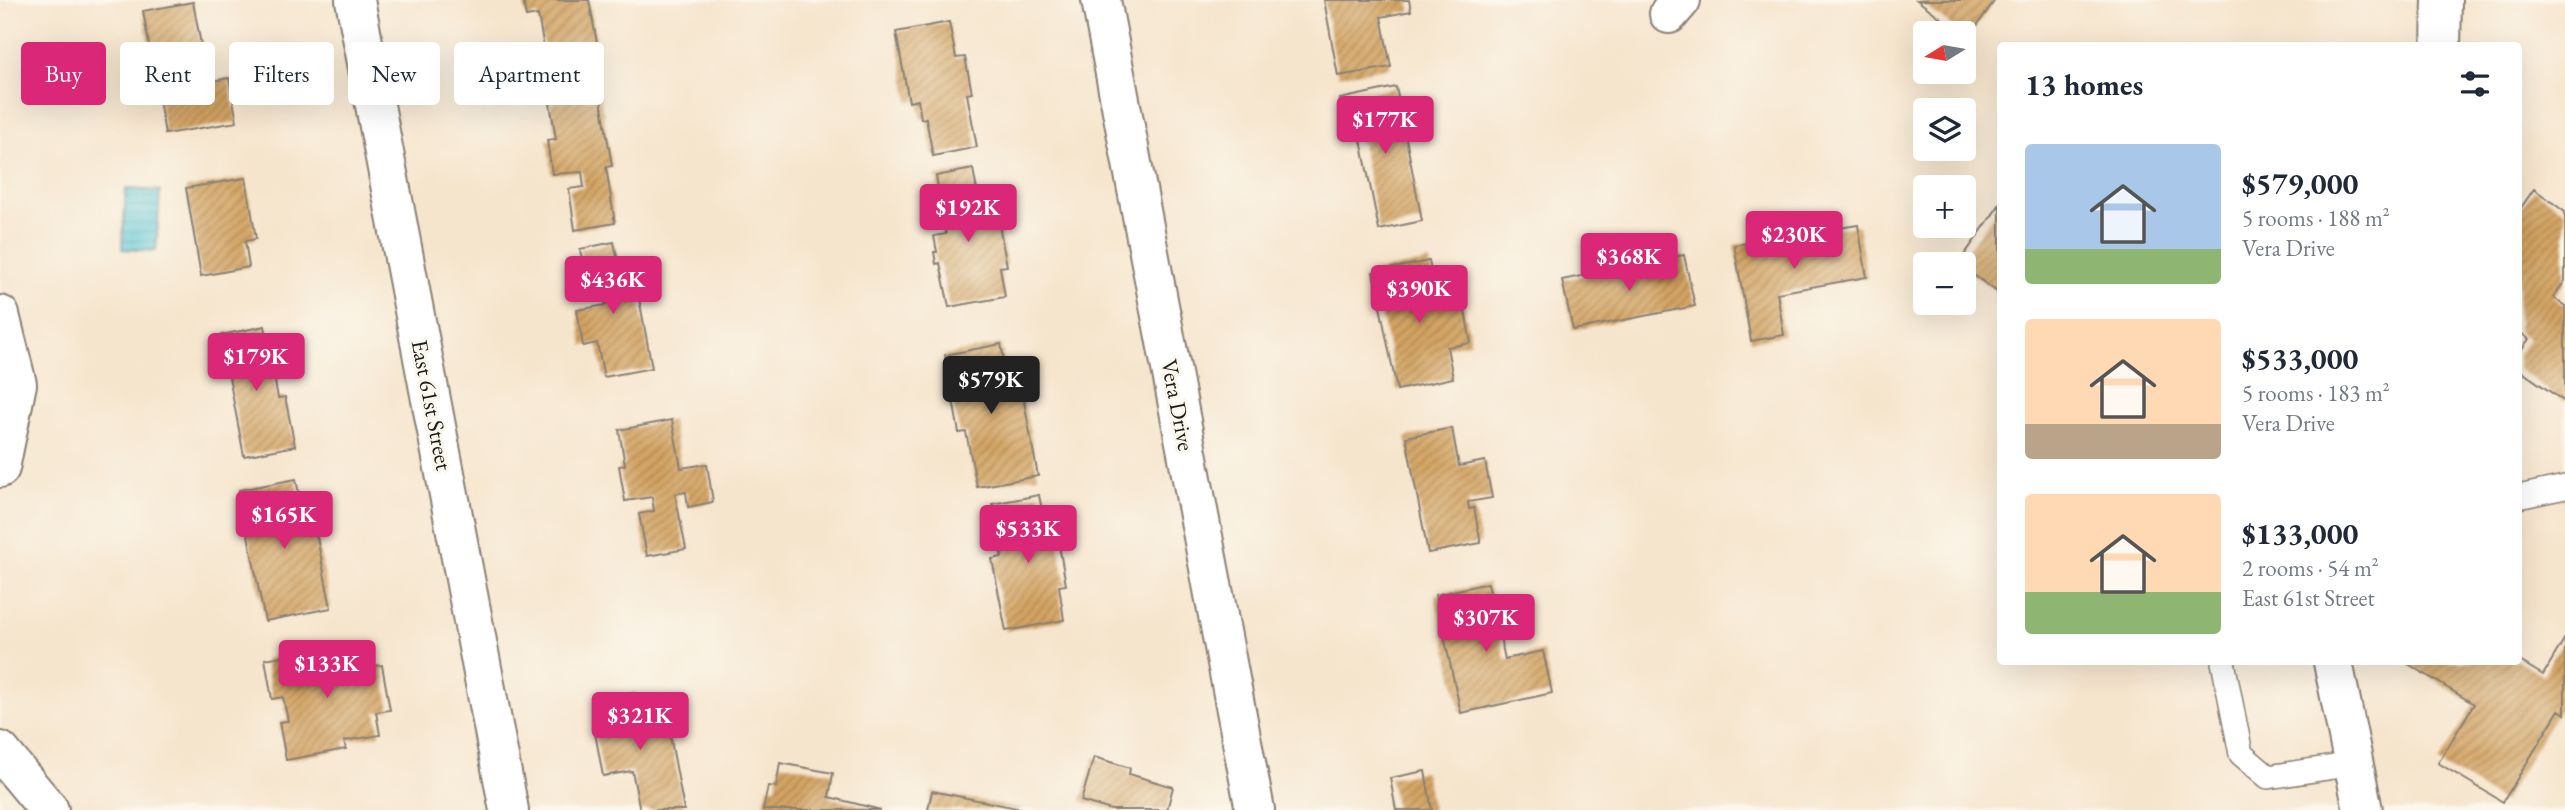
<!DOCTYPE html>
<meta charset="utf-8">
<style>
body{margin:0;font-family:"EB Garamond",serif;background:#f2f2f3;color:#1f2937;height:100vh;display:flex;flex-direction:column;font-size:26px;white-space:nowrap}
*{box-sizing:border-box;margin:0}
p{font-size:23px;color:#747a83}
.icon{flex:none;width:38px;height:38px;fill:none;stroke:currentColor;stroke-width:2;stroke-linecap:round;stroke-linejoin:round}
.map{position:relative;flex:1;overflow:hidden}
.sheet{position:absolute;left:1997px;top:42px;width:525px;height:623px;display:flex;flex-direction:column;background:#fff;border-radius:7px;box-shadow:0 7px 28px #0002}
.sheet>*{flex:none}
.guide{position:absolute;left:21px;top:42px;width:665px;height:63px;display:flex;gap:14px}
.needle{width:46px;rotate:259deg}
.tools{position:absolute;left:1913px;top:21px;display:grid;gap:14px}
.tools a{display:grid;place-items:center;width:63px;height:63px;border-radius:7px;background:#fff;box-shadow:0 7px 28px #0002;font-size:35px}
.price{position:absolute;translate:-50% -60px;padding:0 16px;border-radius:7px;background:#db2777;color:#fff;font-size:23px;line-height:46px;filter:drop-shadow(0 2px 4px #0008)}
.price::after{content:'';position:absolute;left:50%;top:42px;width:21px;height:16px;margin-left:-10px;background:inherit;clip-path:polygon(0 0,100% 0,50% 100%)}
.price.selected{background:#222;color:#fff}
ul{padding:0;list-style:none}
li{display:flex;align-items:center;gap:21px;height:175px;padding:0 28px}
li span{display:grid;place-items:center;flex:none;width:196px;height:140px;border-radius:7px;color:#555}
li>.icon{margin-inline-start:auto}
span .icon{width:84px;height:84px;fill:#fffc;stroke-width:1}
li b{font-size:30px}
h2{display:flex;justify-content:space-between;align-items:center;height:84px;padding:0 28px;font-size:30px}
.chip{padding:0 24px;border-radius:7px;background:#fff;box-shadow:0 7px 28px #0002;font-size:24px;line-height:63px}
.chip.selected{background:#db2777;color:#fff}
.map>svg:first-child{display:block}
.water{fill:url(#water-rules);stroke:#3c717a;stroke-width:2}
.building{fill:url(#building-hatch)}
.lines{fill:none;stroke-linecap:round;stroke-linejoin:round}
.lane-casing{stroke:#898074;stroke-width:26}
.street-casing{stroke:#898074;stroke-width:42}
.lane{stroke:#fff;stroke-width:23}
.street{stroke:#fff;stroke-width:38}
.labels{text-anchor:middle;dominant-baseline:central;stroke-width:6;stroke-linejoin:round;paint-order:stroke}
.street-label{font-size:23px;fill:#1c1c1c;stroke:#fbf7ec}
</style>
<div class="map">
<svg width="2565" height="810" viewBox="0 0 2565 810">
<defs>
<pattern id="water-rules" width="6" height="5" patternUnits="userSpaceOnUse" patternTransform="scale(1.75)"><rect width="6" height="5" fill="#5cc6d7"/><path d="M0 2.5h6" fill="none" stroke="#4faab8"/></pattern>
<pattern id="building-hatch" width="6" height="6" patternUnits="userSpaceOnUse" patternTransform="scale(1.75)"><rect width="6" height="6" fill="#d4a463"/><path d="M-1 1l2-2M0 6l6-6M5 7l2-2" fill="none" stroke="#ab8551"/></pattern>
</defs>
<rect width="100%" height="100%" fill="#fbf7ec"/>
<filter id="ink" filterUnits="userSpaceOnUse"><feTurbulence type="fractalNoise" baseFrequency=".0143" numOctaves="2"/><feDisplacementMap in="SourceGraphic" scale="14" xChannelSelector="R" yChannelSelector="G"/><feConvolveMatrix kernelMatrix="1 2 1 2 8 2 1 2 1" color-interpolation-filters="sRGB"/></filter>
<filter id="wash" filterUnits="userSpaceOnUse"><feTurbulence type="fractalNoise" baseFrequency=".00686" numOctaves="4" result="noise"/><feDisplacementMap in="SourceGraphic" scale="28" xChannelSelector="R" yChannelSelector="G"/><feGaussianBlur stdDeviation="1.57" result="paint"/><feColorMatrix in="noise" values="0 0 0 0 0 0 0 0 0 0 0 0 0 0 0 0 0 1.4 0 .05"/><feComposite in="paint" operator="in"/></filter>
<g filter="url(#wash)">
<rect width="100%" height="100%" fill="#f6e5cd"/>
<!-- water -->
<path class="water" d="M126 189 160 191 156 251 122 249Z"/>
<g id="blocks">
<!-- building -->
<path class="building" d="M523 0H589L597 43 545 53 538 15 526 17Z
M1324 0H1409L1411 11 1381 17 1391 67 1338 76Z
M1917 0H1995L1968 38Z
M193 2 208 82 229 78 237 122 165 134 143 11Z
M949 22 956 58 965 57 972 93 967 94 977 147 933 156 926 118 921 119 918 100 909 102 896 32Z
M1396 87 1422 221 1379 230 1358 125 1345 127 1340 99Z
M600 94 612 166 606 167 615 223 575 230 569 189 584 187 582 172 552 174 547 140 556 139 550 103Z
M973 169 983 223 998 220 1007 266 1000 267 1005 297 949 307 940 263 936 264 934 252H937L934 236 946 234 936 176Z
M246 178 256 239 245 241 249 267 201 276 186 188Z
M2534 189 2565 212V281L2553 297 2565 306V402L2518 369V354L2529 339 2518 331V212Z
M2000 204V294L1964 268V264H1958Z
M1858 225 1867 277 1777 293 1784 335 1751 341 1734 245Z
M614 242 626 301 639 298 652 368 604 377 597 343 583 346 577 310 606 305 603 290 588 293 580 249Z
M1684 255 1695 306 1573 330 1562 280Z
M1429 261 1437 300 1462 295 1471 343 1447 347 1453 378 1397 390 1373 272Z
M265 326 278 398 285 397 295 446 244 456 221 335Z
M1001 344 1008 382 1020 380 1038 476 977 487 966 432 959 433 945 355Z
M672 420 681 468 707 464 713 502 688 507 686 492 675 494 686 549 647 556 639 514 654 511 652 497 625 501 619 466 625 465 619 430Z
M1452 428 1459 466 1485 461 1492 498 1468 502 1469 509 1474 508 1481 543 1428 553 1406 437Z
M296 479 303 514 312 512 331 608 265 621 239 490Z
M1039 495 1046 530 1056 528 1066 585 1059 586 1064 620 1006 631 992 559 1002 557 992 504Z
M1488 583 1505 659 1543 651 1552 693 1461 713 1435 595Z
M2565 638V714L2559 710 2503 802 2438 763 2474 704 2405 662 2518 660 2543 675Z
M362 647 365 667 382 665 390 710 376 712 380 735 344 741 346 749 286 760 279 722 288 721 283 697 272 699 265 659 326 648 327 654Z
M634 693 638 714 665 708 684 810H640L632 771 603 776 593 722 606 719 602 699Z
M1094 757 1130 768 1129 774 1173 787 1167 810H1111L1081 801Z
M780 763 833 773 829 797 881 810H763L768 786 776 787Z
M1425 771 1432 810H1396L1390 778Z
M932 791 1022 809 1021 810H928Z"/>
</g>
</g>
<g filter="url(#ink)">
<use href="#blocks" fill-opacity="0" stroke="#898074" stroke-width="2"/>
<g class="lines">
<!-- lane casing -->
<g class="lane-casing">
<path id="lane" d="M2518 497 2565 487
M2223 662 2241 754 2268 777 2354 764"/>
</g>
<!-- street casing -->
<g class="street-casing">
<path id="street" d="M355 0 509 810
M1101 0 1255 810
M1669 14 1681 0
M2441 46 2442 0
M0 315 17 384 0 468
M2333 662 2363 810
M0 751 49 810"/>
</g>
<!-- lane -->
<use href="#lane" class="lane"/>
<!-- street -->
<use href="#street" class="street"/>
</g>
</g>
<g class="labels">
<!-- street labels -->
<g class="street-label">
<text transform="translate(432 405) rotate(79)">East 61st Street</text>
<text transform="translate(1178 405) rotate(79)">Vera Drive</text>
</g>
</g>
</svg>
<div class="tools">
<a><svg class="needle" viewBox="-14 -14 28 28"><path d="M0-13l5 13h-10z" fill="#e53935"/><path d="M0 13l5-13h-10z" fill="#747a83"/></svg></a>
<a><svg class="icon" aria-label="layers" viewBox="0 0 24 24"><path d="M12 4l9 5-9 5-9-5zM3 14l9 5 9-5"/></svg></a>
<a>+</a>
<a>−</a>
</div>
<b class="price" style="left:1385px;top:156px">$177K</b>
<b class="price" style="left:968px;top:244px">$192K</b>
<b class="price" style="left:1794px;top:271px">$230K</b>
<b class="price" style="left:1629px;top:293px">$368K</b>
<b class="price" style="left:613px;top:316px">$436K</b>
<b class="price" style="left:1419px;top:325px">$390K</b>
<b class="price" style="left:256px;top:393px">$179K</b>
<b class="price selected" style="left:991px;top:416px">$579K</b>
<b class="price" style="left:284px;top:551px">$165K</b>
<b class="price" style="left:1028px;top:565px">$533K</b>
<b class="price" style="left:1486px;top:654px">$307K</b>
<b class="price" style="left:327px;top:700px">$133K</b>
<b class="price" style="left:640px;top:752px">$321K</b>
<div class="guide">
<a class="chip selected">Buy</a>
<a class="chip">Rent</a>
<a class="chip">Filters</a>
<a class="chip">New</a>
<a class="chip">Apartment</a>
</div>
<section class="sheet">
<h2>13 homes<svg class="icon" aria-label="filters" viewBox="0 0 24 24"><path d="M4 7h16M4 17h16"/><circle cx="9" cy="7" r="2"/><circle cx="15" cy="17" r="2"/></svg></h2>
<ul>
<li><span style="background:linear-gradient(#a9c7e8 75%,#8fb573 0)"><svg class="icon" aria-label="home" viewBox="0 0 24 24"><path d="M3 11l9-7 9 7M6 9v11h12V9"/></svg></span><div><b>$579,000</b><p>5 rooms · 188 m²</p><p>Vera Drive</p></div></li>
<li><span style="background:linear-gradient(#ffd9b3 75%,#b9a48a 0)"><svg class="icon" aria-label="home" viewBox="0 0 24 24"><path d="M3 11l9-7 9 7M6 9v11h12V9"/></svg></span><div><b>$533,000</b><p>5 rooms · 183 m²</p><p>Vera Drive</p></div></li>
<li><span style="background:linear-gradient(#ffd9b3 70%,#8fb573 0)"><svg class="icon" aria-label="home" viewBox="0 0 24 24"><path d="M3 11l9-7 9 7M6 9v11h12V9"/></svg></span><div><b>$133,000</b><p>2 rooms · 54 m²</p><p>East 61st Street</p></div></li>
</ul>
</section>
</div>
